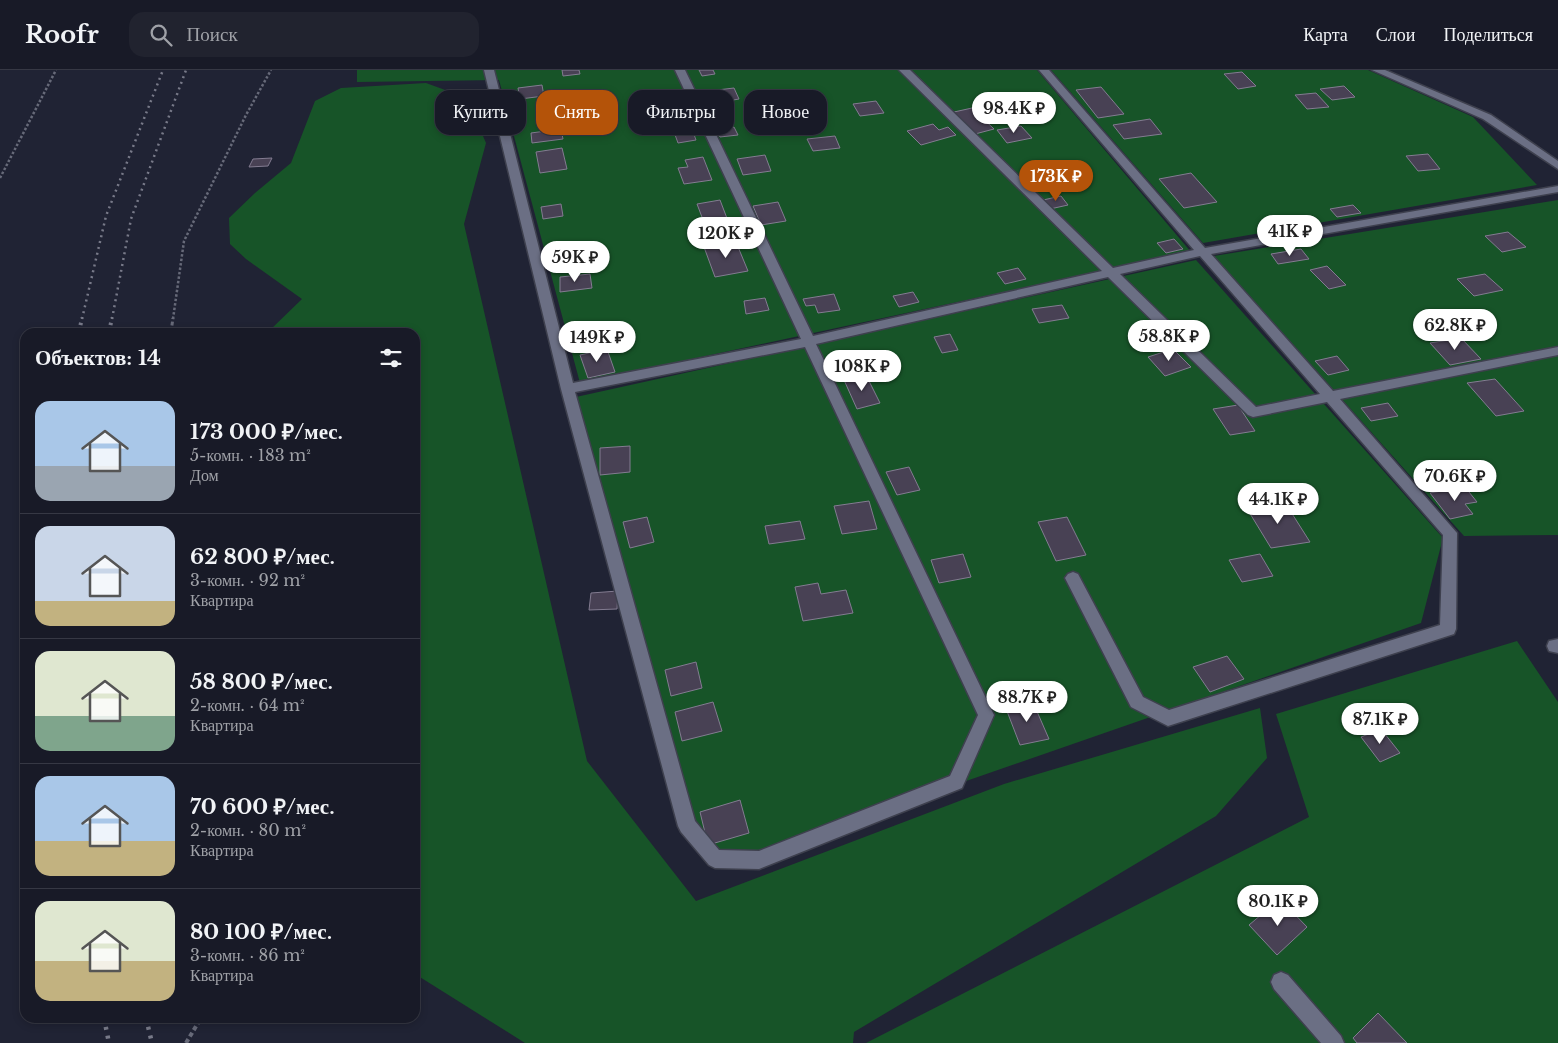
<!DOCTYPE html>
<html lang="ru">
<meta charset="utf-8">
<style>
body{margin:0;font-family:"Libre Baskerville",serif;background:#21232f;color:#f1f3f6;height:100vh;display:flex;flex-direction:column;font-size:19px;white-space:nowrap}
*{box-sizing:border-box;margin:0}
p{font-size:16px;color:#9fa1a7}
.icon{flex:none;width:28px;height:28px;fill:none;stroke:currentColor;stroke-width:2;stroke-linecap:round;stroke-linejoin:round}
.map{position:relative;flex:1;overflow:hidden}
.drawer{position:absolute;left:20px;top:258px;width:400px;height:695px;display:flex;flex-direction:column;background:#181a27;border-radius:15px;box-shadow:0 2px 8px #0003,0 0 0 1px #363844}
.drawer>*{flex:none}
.guide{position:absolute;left:435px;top:20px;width:475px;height:45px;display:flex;gap:10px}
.price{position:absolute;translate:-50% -42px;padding:0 11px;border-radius:18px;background:#fff;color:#222;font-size:16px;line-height:32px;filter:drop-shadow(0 1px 2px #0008)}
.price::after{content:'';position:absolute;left:50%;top:30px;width:15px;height:11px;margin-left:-8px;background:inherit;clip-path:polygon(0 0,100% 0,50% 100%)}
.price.on{background:#b45309;color:#fff}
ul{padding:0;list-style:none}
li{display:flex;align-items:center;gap:15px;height:125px;padding:0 15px}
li+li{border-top:1px solid #363844}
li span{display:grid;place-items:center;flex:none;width:140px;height:100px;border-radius:15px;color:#555}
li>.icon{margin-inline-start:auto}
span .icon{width:60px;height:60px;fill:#fffc;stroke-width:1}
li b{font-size:21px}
h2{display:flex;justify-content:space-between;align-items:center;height:60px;padding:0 15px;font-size:21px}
.chip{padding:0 18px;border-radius:15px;background:#181a27;box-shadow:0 2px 8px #0003,0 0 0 1px #363844;font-size:18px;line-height:45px}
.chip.on{background:#b45309;color:#fff}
header{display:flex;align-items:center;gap:30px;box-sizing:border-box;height:70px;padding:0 25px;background:#181a27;border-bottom:1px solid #363844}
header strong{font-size:24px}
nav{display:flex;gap:28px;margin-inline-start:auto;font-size:18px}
.search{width:350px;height:45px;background:#21232f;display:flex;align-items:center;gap:12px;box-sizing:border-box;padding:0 18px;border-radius:15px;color:#9fa1a7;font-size:19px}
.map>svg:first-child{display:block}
.green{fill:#175428}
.building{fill:#484154;stroke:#837c91}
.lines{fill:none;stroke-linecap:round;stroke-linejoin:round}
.minor-casing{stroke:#3e404e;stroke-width:3}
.path-far2{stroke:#676a79;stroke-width:2.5;stroke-dasharray:2.5 2;stroke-linecap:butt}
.path-far1{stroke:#676a79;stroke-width:3;stroke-dasharray:4 2.5;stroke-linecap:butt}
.path{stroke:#676a79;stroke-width:4;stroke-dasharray:4.5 3;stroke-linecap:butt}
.minor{fill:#6b6f84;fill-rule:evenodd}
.rail-far2{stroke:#787a89;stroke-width:2.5;stroke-dasharray:2 4;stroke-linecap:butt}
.rail-far1{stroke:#787a89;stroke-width:4;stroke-dasharray:2.5 4.5;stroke-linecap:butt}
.rail{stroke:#787a89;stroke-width:4.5;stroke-dasharray:3 6;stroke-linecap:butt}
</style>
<header>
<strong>Roofr</strong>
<div class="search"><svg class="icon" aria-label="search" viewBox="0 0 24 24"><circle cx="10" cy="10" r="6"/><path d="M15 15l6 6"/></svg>Поиск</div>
<nav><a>Карта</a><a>Слои</a><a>Поделиться</a></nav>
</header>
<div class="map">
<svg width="1558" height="973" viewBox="0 0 1558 973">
<rect width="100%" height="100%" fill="#202334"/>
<!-- green -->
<path class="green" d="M357 0H1037L1191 182 580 313 499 10 357 12Z
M1051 0H1368L1473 47 1537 115 1203 173Z
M426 13 448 21 471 38 486 73 464 154 587 691 696 831 1004 714 1260 638 1267 688 1216 746 854 962 853 973H525L415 904V262H268L302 229 246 189 230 174 229 148 255 123 291 93 315 31 341 18Z
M1558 130V465L1464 466 1214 186Z
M1196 190 1443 468 1421 553 759 783 702 782 576 327Z
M1517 571 1558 632V973H866L1309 747 1276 644Z"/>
<!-- building -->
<path class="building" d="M562 0H579L580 4 563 6Z
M699 0H713L715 4 702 6Z
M1242 2 1256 16 1238 19 1224 4Z
M542 15 544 26 520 29 518 18Z
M1344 16 1355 27 1332 30 1320 19Z
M1101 17 1124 44 1098 48 1076 20Z
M734 18 739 29 722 32 717 20Z
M675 23 679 32 665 34 662 25Z
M1316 23 1329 37 1307 39 1295 25Z
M876 31 884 43 860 46 853 34Z
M972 38 994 59 975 64 954 42Z
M688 48 696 70 678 73 670 51Z
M1150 49 1162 64 1124 69 1113 55Z
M933 54 939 60 948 57 956 65 921 75 907 61Z
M1021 56 1032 68 1007 73 997 60Z
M734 57 738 65 720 67 716 59Z
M561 59 563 69 532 73 531 63Z
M835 66 840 78 813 81 807 69Z
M562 78 567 99 540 103 536 82Z
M1428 84 1440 99 1418 101 1406 86Z
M765 85 771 101 743 105 737 89Z
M703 87 712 110 684 114 678 98 688 97 685 90Z
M272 88 268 96 249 97 253 89Z
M1191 103 1217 132 1184 138 1159 109Z
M1061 126 1068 135 1050 139 1043 130Z
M720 130 728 151 705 155 697 134Z
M778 132 786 151 761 155 753 136Z
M561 134 563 146 543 149 541 137Z
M1353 135 1361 143 1337 147 1330 139Z
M1508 162 1526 177 1502 182 1485 166Z
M1174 169 1183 179 1166 183 1157 173Z
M736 172 748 201 715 207 704 177Z
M1301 179 1309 189 1278 194 1271 184Z
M1327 196 1346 215 1329 219 1310 200Z
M1018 198 1026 209 1005 214 997 203Z
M590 204 592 218 560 222V207Z
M1485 204 1503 220 1474 226 1457 209Z
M913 222 919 232 899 237 893 226Z
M834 224 840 240 818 243 815 235 806 236 803 229Z
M765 228 769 240 746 244 744 231Z
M1062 235 1069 248 1039 253 1032 239Z
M950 264 958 280 942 283 934 267Z
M1461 268 1481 289 1450 295 1430 273Z
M607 279 615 302 588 308 580 285Z
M1173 279 1191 297 1165 306 1148 287Z
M1337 286 1349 300 1328 305 1315 291Z
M866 305 880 333 857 339 844 310Z
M1495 309 1524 341 1496 346 1467 313Z
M1388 333 1398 346 1371 351 1361 338Z
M1238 335 1255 361 1230 365 1213 339Z
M630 376V402L600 405V378Z
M909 397 920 420 897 425 886 402Z
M1465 417 1477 432 1465 434 1473 444 1450 449 1430 423Z
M869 431 877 459 842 464 834 436Z
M1284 431 1310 472 1271 478 1246 437Z
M647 447 654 472 630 478 623 452Z
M1067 447 1086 485 1056 491 1038 452Z
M800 451 805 469 769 474 765 456Z
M963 484 971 507 939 513 931 490Z
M1260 484 1273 506 1242 512 1229 490Z
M818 513 821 524 846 520 853 543 803 551 795 517Z
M618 521 617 539 589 540 591 523Z
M1227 586 1244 609 1210 622 1193 597Z
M696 592 702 618 671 626 665 600Z
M1032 630 1049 669 1020 675 1005 636Z
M713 632 722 661 682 671 675 642Z
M1381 659 1400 683 1380 692 1361 667Z
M740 730 749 763 708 775 700 742Z
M1280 829 1307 857 1277 885 1249 855Z
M1378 943 1407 973H1357L1353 968Z"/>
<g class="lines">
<!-- minor casing -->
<g class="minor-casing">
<path id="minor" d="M484 0H494L573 313 801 269 675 0H685L813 266 1102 201 899 0H910L1113 198 1194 180 1039 0H1049L1205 178 1558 116V122L1211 184 1333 321 1558 277V285L1340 329 1457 463 1456 559 1454 564 1168 656 1131 637 1065 508 1068 504 1073 502 1078 504 1143 627 1169 640 1440 555 1443 465 1327 332 1253 347 1248 345 1108 207 816 274 994 645 962 718 759 799 715 798 709 795 681 762 678 756 561 319ZM1200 186 1320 324 1256 337 1120 204ZM805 277 978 645 950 706 759 781 719 780 695 751 575 322Z
M1372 0H1385L1491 45 1558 91V99L1483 49Z
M1558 569V583L1549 581 1547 576 1549 571Z
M1281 902 1288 905 1341 966 1344 973H1321L1274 919 1271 912 1274 905Z"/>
</g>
<!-- path-far2 -->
<path class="path-far2" d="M0 108 56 0
M173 249 184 171 246 45 271 0"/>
<!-- path-far1 -->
<path class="path-far1" d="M171 262 173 248"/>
<!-- path -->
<path class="path" d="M186 973 201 948"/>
<!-- minor -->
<use href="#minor" class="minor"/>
<!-- rail-far2 -->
<path class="rail-far2" d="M82 249 106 146 163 0
M112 249 131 149 186 0"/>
<!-- rail-far1 -->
<path class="rail-far1" d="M79 262 82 248
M109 262 112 248"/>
<!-- rail -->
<path class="rail" d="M104 948 109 973
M146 948 152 973"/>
</g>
</svg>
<b class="price" style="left:1014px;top:64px">98.4K ₽</b>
<b class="price on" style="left:1056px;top:132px">173K ₽</b>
<b class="price" style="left:1290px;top:187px">41K ₽</b>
<b class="price" style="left:726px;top:189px">120K ₽</b>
<b class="price" style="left:575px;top:213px">59K ₽</b>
<b class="price" style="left:1455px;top:281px">62.8K ₽</b>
<b class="price" style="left:1169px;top:292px">58.8K ₽</b>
<b class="price" style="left:597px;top:293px">149K ₽</b>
<b class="price" style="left:862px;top:322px">108K ₽</b>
<b class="price" style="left:1455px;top:432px">70.6K ₽</b>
<b class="price" style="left:1278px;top:455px">44.1K ₽</b>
<b class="price" style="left:1027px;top:653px">88.7K ₽</b>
<b class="price" style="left:1380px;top:675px">87.1K ₽</b>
<b class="price" style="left:1278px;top:857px">80.1K ₽</b>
<div class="guide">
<a class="chip">Купить</a>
<a class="chip on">Снять</a>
<a class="chip">Фильтры</a>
<a class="chip">Новое</a>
</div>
<section class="drawer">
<h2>Объектов: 14<svg class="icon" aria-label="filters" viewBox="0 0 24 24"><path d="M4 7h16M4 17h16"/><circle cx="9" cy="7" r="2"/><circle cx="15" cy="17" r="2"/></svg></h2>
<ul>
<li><span style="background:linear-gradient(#a9c7e8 65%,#9aa5b1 0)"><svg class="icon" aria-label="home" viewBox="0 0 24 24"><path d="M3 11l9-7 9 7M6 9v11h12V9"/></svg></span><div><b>173 000 ₽/мес.</b><p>5-комн. · 183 m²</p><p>Дом</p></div></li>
<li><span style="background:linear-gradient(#c9d6e8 75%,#c2b280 0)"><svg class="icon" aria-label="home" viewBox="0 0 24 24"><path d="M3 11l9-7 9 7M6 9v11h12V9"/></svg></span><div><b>62 800 ₽/мес.</b><p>3-комн. · 92 m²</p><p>Квартира</p></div></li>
<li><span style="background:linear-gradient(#dfe7d0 65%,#7fa58c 0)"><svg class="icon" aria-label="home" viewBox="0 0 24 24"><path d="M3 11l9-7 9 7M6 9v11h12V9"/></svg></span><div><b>58 800 ₽/мес.</b><p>2-комн. · 64 m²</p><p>Квартира</p></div></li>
<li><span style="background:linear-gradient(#a9c7e8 65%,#c2b280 0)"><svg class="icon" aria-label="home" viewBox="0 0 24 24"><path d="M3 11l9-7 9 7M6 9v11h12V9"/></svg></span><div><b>70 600 ₽/мес.</b><p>2-комн. · 80 m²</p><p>Квартира</p></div></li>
<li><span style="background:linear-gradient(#dfe7d0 60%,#c2b280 0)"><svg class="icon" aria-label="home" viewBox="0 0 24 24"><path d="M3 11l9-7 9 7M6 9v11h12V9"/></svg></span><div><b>80 100 ₽/мес.</b><p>3-комн. · 86 m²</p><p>Квартира</p></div></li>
</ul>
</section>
</div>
